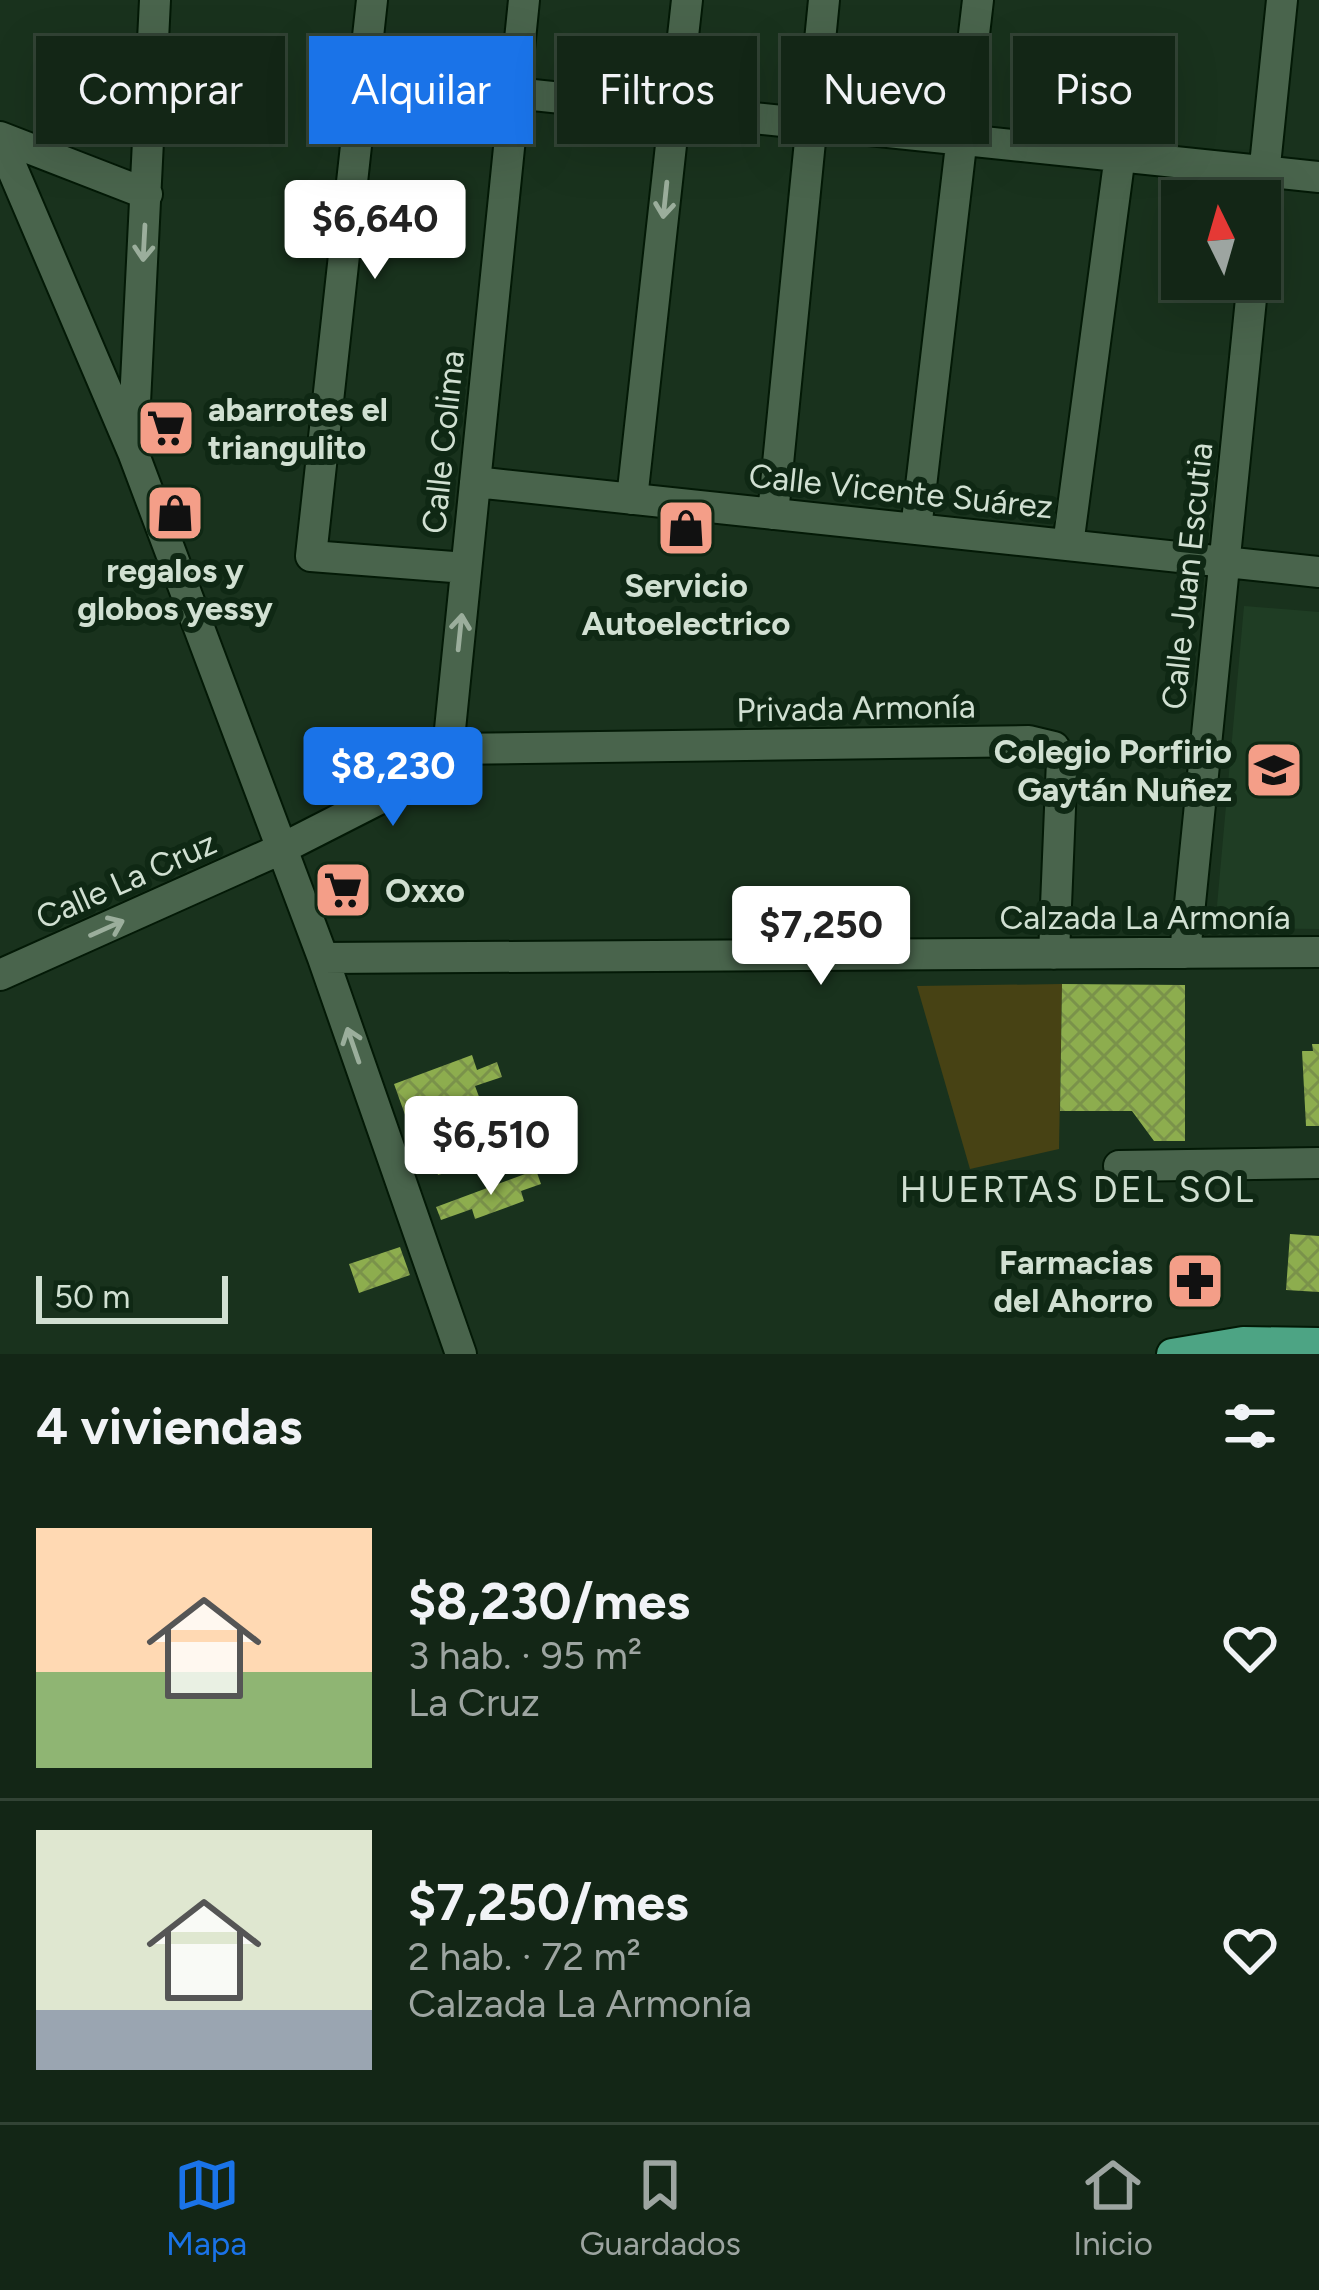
<!DOCTYPE html>
<html lang="es">
<meta charset="utf-8">
<style>
body{margin:0;font-family:Figtree,sans-serif;background:#1c2e1f;color:#f1f3f6;height:100vh;display:flex;flex-direction:column;font-size:45px;white-space:nowrap}
*{box-sizing:border-box;margin:0}
p{font-size:39px;color:#9da5a1}
.icon{flex:none;width:66px;height:66px;fill:none;stroke:currentColor;stroke-width:2;stroke-linecap:round;stroke-linejoin:round}
.map{position:relative;height:1354px;overflow:hidden}
.side{display:flex;flex-direction:column;background:#132616;flex:1}
.side>*{flex:none}
.guide{position:absolute;left:36px;top:36px;width:1248px;height:108px;display:flex;gap:24px}
.needle{width:78px;rotate:355deg}
.controls{position:absolute;left:1161px;top:180px;display:grid;gap:24px}
.controls a{display:grid;place-items:center;width:120px;height:120px;border-radius:0px;background:#132616;box-shadow:0 12px 48px #0002,0 0 0 3px #324335;font-size:60px}
.scale{position:absolute;left:36px;bottom:30px;width:192px;box-sizing:border-box;padding-left:12px;border:6px solid #d1e0d2;border-top:0;font-size:33px;line-height:42px;white-space:nowrap;color:#d1e0d2;-webkit-text-stroke:9px #0f2814;paint-order:stroke}
.price{position:absolute;translate:-50% -102px;padding:0 27px;border-radius:12px;background:#fff;color:#222;font-size:39px;line-height:78px;filter:drop-shadow(0 3px 6px #0008)}
.price::after{content:'';position:absolute;left:50%;top:72px;width:36px;height:27px;margin-left:-18px;background:inherit;clip-path:polygon(0 0,100% 0,50% 100%)}
.price.selected{background:#1a73e8;color:#fff}
ul{padding:0;list-style:none}
li{display:flex;align-items:center;gap:36px;height:300px;padding:0 36px}
li+li{border-top:3px solid #324335}
li span{display:grid;place-items:center;flex:none;width:336px;height:240px;border-radius:0px;color:#555}
li>.icon{margin-inline-start:auto}
span .icon{width:144px;height:144px;fill:#fffc;stroke-width:1}
li b{font-size:51px}
h2{display:flex;justify-content:space-between;align-items:center;height:144px;padding:0 36px;font-size:51px}
.tag{padding:0 42px;border-radius:0px;background:#132616;box-shadow:0 12px 48px #0002,0 0 0 3px #324335;font-size:42px;line-height:108px}
.tag.selected{background:#1a73e8;color:#fff}
.tab-bar{display:flex;justify-content:space-around;align-items:center;height:168px;border-top:3px solid #324335;background:#132616;font-size:33px;color:#9da5a1}
.tab-bar a{display:grid;justify-items:center;gap:6px}
.tab-bar .selected{color:#1a73e8}
.map>svg:first-child{display:block}
.built{fill:#1f3d24}
.pitch{fill:#474214}
.building{fill:url(#building-cross-hatch)}
.lines{fill:none;stroke-linecap:round;stroke-linejoin:round}
.street-casing{stroke:#031906;stroke-width:34}
.primary-casing{stroke:#031906;stroke-width:34}
.street{stroke:#49644c;stroke-width:30}
.primary{stroke:#4da484;stroke-width:30}
.oneway{stroke:#9bae9c}
.labels{text-anchor:middle;dominant-baseline:central;stroke-width:12;stroke-linejoin:round;paint-order:stroke}
.poi-label{font-size:33px;font-weight:bold;fill:#d1e0d2;stroke:#0f2814;text-anchor:start}
.street-label{font-size:33px;fill:#d1e0d2;stroke:#0f2814}
.neighbourhood-label{font-size:36px;letter-spacing:3px;fill:#d1e0d2;stroke:#0f2814}
</style>
<div class="map">
<svg width="1319" height="1354" viewBox="0 0 1319 1354">
<defs>
<pattern id="building-cross-hatch" width="8" height="8" patternUnits="userSpaceOnUse" patternTransform="scale(3)"><rect width="8" height="8" fill="#8dad4e"/><path d="M0 0l8 8M0 8l8-8" fill="none" stroke="#7a924a"/></pattern>
</defs>
<rect width="100%" height="100%" fill="#19321d"/>
<!-- built -->
<path class="built" d="M1244 606 1319 612V929L1215 928Z"/>
<!-- pitch -->
<path class="pitch" d="M1062 984 1059 1149 970 1169 917 986Z"/>
<!-- building -->
<path class="building" d="M1062 984 1185 985V1141H1154L1132 1111H1060Z
M1312 1044H1319V1126H1306L1302 1051H1313Z
M472 1055 477 1070 497 1062 502 1077 475 1086 484 1110 430 1131 436 1151 478 1139 485 1161 438 1175 434 1162 423 1165 394 1084Z
M536 1170 541 1184 521 1191 524 1201 475 1219 472 1209 441 1220 436 1207Z
M1290 1234 1319 1236V1292L1286 1290Z
M400 1247 410 1275 359 1293 349 1264Z"/>
<g class="lines">
<!-- street casing -->
<g class="street-casing">
<path id="street" d="M372 0 311 556 466 568
M514 93 1319 177
M0 137 147 194
M0 140 133 452 323 958 461 1354
M1260 214 1282 0
M133 443 155 0
M475 482 1319 572
M632 499 687 0
M773 514 824 0
M916 529 978 0
M1068 545 1120 155
M448 749 1029 741 1054 747 1062 760 1054 954
M1185 953 1253 279
M323 958 1319 952
M0 975 281 849 436 770 448 749 524 0
M1119 1166 1319 1163"/>
</g>
<!-- primary casing -->
<g class="primary-casing">
<path id="primary" d="M1172 1354 1243 1342 1319 1343"/>
</g>
<!-- street -->
<use href="#street" class="street"/>
<!-- primary -->
<use href="#primary" class="primary"/>
</g>
<!-- one-way arrows -->
<defs><path id="oneway-shaft" d="M-6 0H5M1.5-3L5.5 0L1.5 3" fill="none" stroke-width="1.6" stroke-linecap="round" stroke-linejoin="round" transform="scale(3)"/></defs>
<g class="oneway">
<use href="#oneway-shaft" transform="translate(665 200) rotate(96)"/>
<use href="#oneway-shaft" transform="translate(144 243) rotate(93)"/>
<use href="#oneway-shaft" transform="translate(460 632) rotate(-84)"/>
<use href="#oneway-shaft" transform="translate(107 928) rotate(-24)"/>
<use href="#oneway-shaft" transform="translate(353 1045) rotate(-109)"/>
</g>
<!-- icons -->
<defs>
<g id="supermarket-square" transform="scale(3)"><rect x="-9" y="-9" width="18" height="18" rx="4" fill="#f49e88" stroke="#0f2814"/><path d="M-6-5.5h2.5l.6 2H6L4.5 2H-2.5L-4.4-4H-6ZM-1.5 3.2a1.3 1.3 0 1 0 .1 0ZM3 3.2a1.3 1.3 0 1 0 .1 0Z" fill="#111"/></g>
<g id="shop-square" transform="scale(3)"><rect x="-9" y="-9" width="18" height="18" rx="4" fill="#f49e88" stroke="#0f2814"/><path d="M-5-2.5h2.3a2.7 3.5 0 0 1 5.4 0H5L5.5 6h-11ZM-1.5-2.5h3a1.5 2.3 0 0 0-3 0Z" fill="#111"/></g>
<g id="school-square" transform="scale(3)"><rect x="-9" y="-9" width="18" height="18" rx="4" fill="#f49e88" stroke="#0f2814"/><path d="M0-5L7-2L0 1L-7-2ZM-4 1L0 2.5L4 1V4Q0 6-4 4Z" fill="#111"/></g>
<g id="pharmacy-square" transform="scale(3)"><rect x="-9" y="-9" width="18" height="18" rx="4" fill="#f49e88" stroke="#0f2814"/><path d="M-2-6h4v4h4v4h-4v4h-4v-4h-4v-4h4Z" fill="#111"/></g>
</defs>
<g fill-rule="evenodd">
<use href="#supermarket-square" x="166" y="428"/>
<use href="#shop-square" x="175" y="513"/>
<use href="#shop-square" x="686" y="528"/>
<use href="#school-square" x="1274" y="770"/>
<use href="#supermarket-square" x="343" y="890"/>
<use href="#pharmacy-square" x="1195" y="1281"/>
</g>
<g class="labels">
<!-- poi labels -->
<g class="poi-label">
<text x="208" y="409">abarrotes el<tspan x="208" dy="38">triangulito</tspan></text>
<text x="175" y="570" text-anchor="middle">regalos y<tspan x="175" dy="38">globos yessy</tspan></text>
<text x="686" y="585" text-anchor="middle">Servicio<tspan x="686" dy="38">Autoelectrico</tspan></text>
<text x="1232" y="751" text-anchor="end">Colegio Porfirio<tspan x="1232" dy="38">Gaytán Nuñez</tspan></text>
<text x="385" y="890">Oxxo</text>
<text x="1153" y="1262" text-anchor="end">Farmacias<tspan x="1153" dy="38">del Ahorro</tspan></text>
</g>
<!-- street labels -->
<g class="street-label">
<text transform="translate(443 442) rotate(-84)">Calle Colima</text>
<text transform="translate(901 491) rotate(6)">Calle Vicente Suárez</text>
<text transform="translate(1187 576) rotate(-84)">Calle Juan Escutia</text>
<text transform="translate(856 708) rotate(-1)">Privada Armonía</text>
<text transform="translate(126 880) rotate(-24)">Calle La Cruz</text>
<text x="1145" y="917">Calzada La Armonía</text>
</g>
<!-- neighbourhood labels -->
<g class="neighbourhood-label">
<text x="1078" y="1189">HUERTAS DEL SOL</text>
</g>
</g>
</svg>
<div class="controls">
<a><svg class="needle" viewBox="-14 -14 28 28"><path d="M0-13l5 13h-10z" fill="#e53935"/><path d="M0 13l5-13h-10z" fill="#9da5a1"/></svg></a>
</div>
<div class="scale">50 m</div>
<b class="price" style="left:375px;top:282px">$6,640</b>
<b class="price selected" style="left:393px;top:829px">$8,230</b>
<b class="price" style="left:821px;top:988px">$7,250</b>
<b class="price" style="left:491px;top:1198px">$6,510</b>
<div class="guide">
<a class="tag">Comprar</a>
<a class="tag selected">Alquilar</a>
<a class="tag">Filtros</a>
<a class="tag">Nuevo</a>
<a class="tag">Piso</a>
</div>
</div>
<section class="side">
<h2>4 viviendas<svg class="icon" aria-label="filters" viewBox="0 0 24 24"><path d="M4 7h16M4 17h16"/><circle cx="9" cy="7" r="2"/><circle cx="15" cy="17" r="2"/></svg></h2>
<ul>
<li><span style="background:linear-gradient(#ffd9b3 60%,#8fb573 0)"><svg class="icon" aria-label="home" viewBox="0 0 24 24"><path d="M3 11l9-7 9 7M6 9v11h12V9"/></svg></span><div><b>$8,230/mes</b><p>3 hab. · 95 m²</p><p>La Cruz</p></div><svg class="icon" aria-label="heart" viewBox="0 0 24 24"><path d="M12 20l-8-8c-3-5 5-10 8-4 3-6 11-1 8 4z"/></svg></li>
<li><span style="background:linear-gradient(#dfe7d0 75%,#9aa5b1 0)"><svg class="icon" aria-label="home" viewBox="0 0 24 24"><path d="M3 11l9-7 9 7M6 9v11h12V9"/></svg></span><div><b>$7,250/mes</b><p>2 hab. · 72 m²</p><p>Calzada La Armonía</p></div><svg class="icon" aria-label="heart" viewBox="0 0 24 24"><path d="M12 20l-8-8c-3-5 5-10 8-4 3-6 11-1 8 4z"/></svg></li>
</ul>
</section>
<nav class="tab-bar">
<a class="selected"><svg class="icon" aria-label="map" viewBox="0 0 24 24"><path d="M3 6l6-2 6 2 6-2v14l-6 2-6-2-6 2zM9 4v14M15 6v14"/></svg>Mapa</a>
<a><svg class="icon" aria-label="saved" viewBox="0 0 24 24"><path d="M7 4h10v16l-5-4-5 4z"/></svg>Guardados</a>
<a><svg class="icon" aria-label="home" viewBox="0 0 24 24"><path d="M3 11l9-7 9 7M6 9v11h12V9"/></svg>Inicio</a>
</nav>
